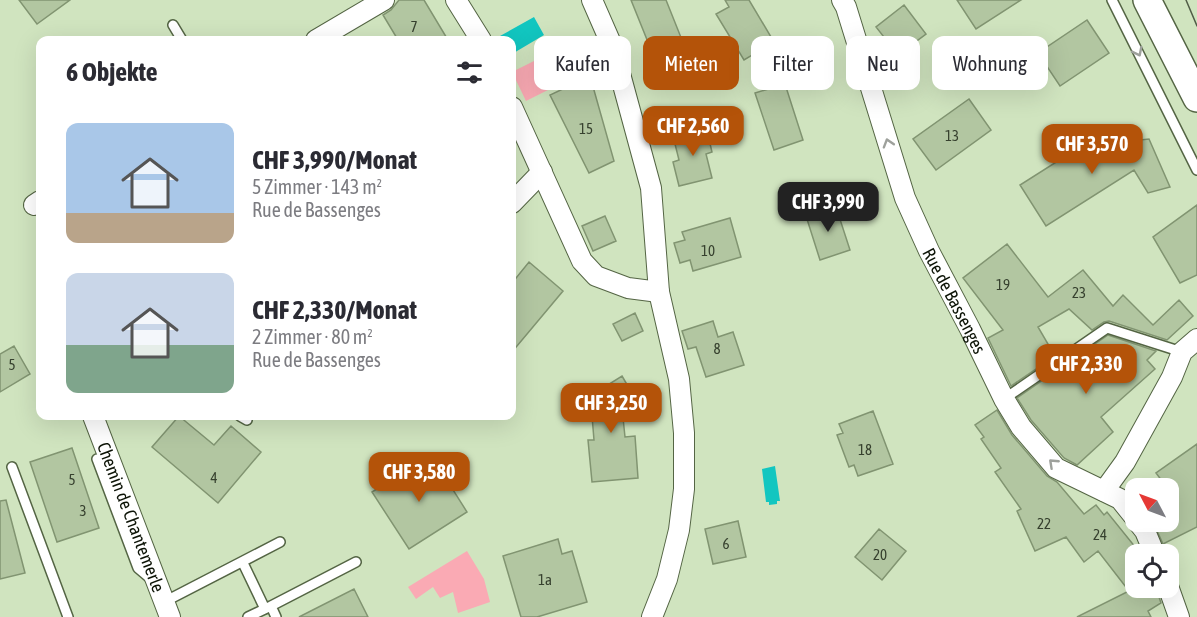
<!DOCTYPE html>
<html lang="de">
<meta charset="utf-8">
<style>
body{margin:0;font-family:"Asap Condensed",sans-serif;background:#f2f2f3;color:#2b2b33;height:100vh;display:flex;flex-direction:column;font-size:22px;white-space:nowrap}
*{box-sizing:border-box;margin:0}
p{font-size:20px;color:#7c7c81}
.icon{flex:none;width:33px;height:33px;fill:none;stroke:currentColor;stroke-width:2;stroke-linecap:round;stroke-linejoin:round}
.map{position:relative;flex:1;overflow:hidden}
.drawer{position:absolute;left:36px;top:36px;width:480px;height:384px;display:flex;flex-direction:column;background:#fff;border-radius:12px;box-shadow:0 6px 24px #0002}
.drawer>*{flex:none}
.top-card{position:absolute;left:534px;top:36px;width:570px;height:54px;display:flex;gap:12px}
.needle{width:39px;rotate:311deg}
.controls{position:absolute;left:1125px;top:478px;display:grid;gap:12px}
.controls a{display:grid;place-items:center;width:54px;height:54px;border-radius:12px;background:#fff;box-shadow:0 6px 24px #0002;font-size:30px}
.price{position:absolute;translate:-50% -51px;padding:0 14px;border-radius:12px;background:#b45309;color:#fff;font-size:20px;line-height:39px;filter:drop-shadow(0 2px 3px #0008)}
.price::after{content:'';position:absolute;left:50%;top:36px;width:18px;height:14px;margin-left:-9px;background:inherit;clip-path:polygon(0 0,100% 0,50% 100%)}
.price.on{background:#222;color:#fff}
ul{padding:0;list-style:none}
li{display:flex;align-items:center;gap:18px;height:150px;padding:0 30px}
li span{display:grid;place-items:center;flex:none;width:168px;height:120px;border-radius:12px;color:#555}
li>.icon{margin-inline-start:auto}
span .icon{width:72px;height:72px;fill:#fffc;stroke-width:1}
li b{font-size:26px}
h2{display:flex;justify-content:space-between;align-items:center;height:72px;padding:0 30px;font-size:26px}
.tag{padding:0 21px;border-radius:12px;background:#fff;box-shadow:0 6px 24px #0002;font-size:21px;line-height:54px}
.tag.on{background:#b45309;color:#fff}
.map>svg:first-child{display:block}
.green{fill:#faaab4}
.water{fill:#12c6c0}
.building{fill:#b2c6a1;stroke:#819471;stroke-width:1.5}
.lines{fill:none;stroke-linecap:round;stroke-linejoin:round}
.lane-casing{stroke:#546544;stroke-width:12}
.street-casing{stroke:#546544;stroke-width:22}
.secondary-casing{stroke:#546544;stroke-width:30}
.lane{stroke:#fff;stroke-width:9}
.street{stroke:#fff;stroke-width:20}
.secondary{stroke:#fff;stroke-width:27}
.tram{stroke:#515d47;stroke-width:1.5}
.oneway{stroke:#9ea19c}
.labels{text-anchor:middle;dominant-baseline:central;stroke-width:5;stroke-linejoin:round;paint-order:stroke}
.number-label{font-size:15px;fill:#36402e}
.street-label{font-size:18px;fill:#0d1407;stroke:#ddf2cb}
</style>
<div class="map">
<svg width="1197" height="617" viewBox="0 0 1197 617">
<rect width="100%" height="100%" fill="#d0e4bf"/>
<!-- green -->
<path class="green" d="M540 58 554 87 526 101 512 72Z
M467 551 484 579 490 602 458 613 453 592 440 598 433 587 416 599 408 587Z"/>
<!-- water -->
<path class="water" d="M534 17 544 35 512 54V40H502L500 36Z
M775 466 780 501H777V504L769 505V502H766L762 469Z"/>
<!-- building -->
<path class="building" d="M19 0H70L37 24Z
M399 0H424L448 40H398L383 15 391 10Z
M631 0H666L684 45 654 57Z
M725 0H749L774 42 744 60 716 14 729 7Z
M957 0H1021L976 29Z
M904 5 926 34 898 55 876 27Z
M1087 20 1109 53 1060 86 1038 53Z
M590 76 614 161 589 173 550 95Z
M785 84 803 140 774 150 755 93Z
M969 99 991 130 936 170 913 139Z
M706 127 712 152 706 154 712 178 679 186 673 162 679 160 673 136Z
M1105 131 1112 143 1149 139 1170 187 1148 193 1134 170 1046 226 1020 185Z
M1197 205V275L1180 283 1153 237Z
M836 207 850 250 820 260 806 216Z
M605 216 616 241 593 251 582 226Z
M730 218 741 257 693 271 690 260 680 263 674 243 685 240 682 232Z
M1007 244 1048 297 1083 270 1113 306 1123 295 1153 325 1179 300 1193 316 1167 340 1109 321 1104 322 1092 330 1069 309 1038 327 1055 356 1011 386 988 338 1003 330 963 278Z
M529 262 563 291 512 352V283Z
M635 313 643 331 622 341 613 324Z
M713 321 718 337 733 332 744 365 706 377 696 347 688 349 682 331Z
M1108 335 1156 351 1147 360 1155 369 1101 417 1113 432 1077 465 1064 458 1031 420 1017 398Z
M14 346 30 374 0 392V354Z
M622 376 636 400 622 408 625 437 635 436 638 478 592 482 588 440H594L592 416 582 401Z
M997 410 1012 435 1047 476 1057 482 1084 514 1096 505 1104 515 1107 512 1136 548V589L1156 588 1161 603 1148 611 1151 617H1077L1129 591 1098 551 1084 562 1066 537 1035 551 1017 511 1021 509 995 472 1001 468 981 439 984 437 975 425Z
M873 411 893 464 858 476 854 465 849 467 837 435 843 433 839 424Z
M179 416 214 445 231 426 261 452 218 503 152 447Z
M1197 444V527L1163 544 1153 522H1168V489L1156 473Z
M72 448 99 528 57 542 30 462Z
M423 459 430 471 438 466 467 512 409 549 372 492Z
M6 500 25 573 0 579V501Z
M738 521 746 557 713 564 705 529Z
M879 529 906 551 882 580 855 557Z
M558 539 562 554 572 551 587 602 537 617H521L503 556Z
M354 589 368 617H299Z"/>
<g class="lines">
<!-- lane casing -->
<g class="lane-casing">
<path id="lane" d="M1112 0 1197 170
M173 25 182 40
M1004 399 1107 328 1182 352
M240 416 247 420
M97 459 138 568 151 579
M12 467 68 617
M243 563 265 609
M164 602 280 542
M271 606 356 562
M248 617 271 606 276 617"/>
</g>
<!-- street casing -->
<g class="street-casing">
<g id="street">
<path d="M456 0 481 40"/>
<path d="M592 0 613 48 651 188 659 292 679 379 684 433V489L679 530 667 579 652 617"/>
<path id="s1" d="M842 0 846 7 905 198 929 251 970 329 1004 399 1021 427 1056 468 1120 499 1136 519"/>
<path d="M316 40 384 0"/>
<path d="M512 107 582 261 596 276 628 288 659 292"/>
<path d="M512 203 542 172"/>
<path d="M34 205 40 201"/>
<path id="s2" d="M93 416 170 617"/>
<path d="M1104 491 1125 462 1172 377 1182 352 1197 339"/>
<path d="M1138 522 1145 531 1155 555"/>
<path d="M1168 586 1179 617"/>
</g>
</g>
<!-- secondary casing -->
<g class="secondary-casing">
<path id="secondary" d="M1147 0 1197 98"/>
</g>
<!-- lane -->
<use href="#lane" class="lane"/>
<!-- street -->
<use href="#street" class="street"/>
<!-- secondary -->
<use href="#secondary" class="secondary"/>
<!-- tram -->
<path class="tram" d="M1186 0 1197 26"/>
</g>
<!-- one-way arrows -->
<defs><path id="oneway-chevron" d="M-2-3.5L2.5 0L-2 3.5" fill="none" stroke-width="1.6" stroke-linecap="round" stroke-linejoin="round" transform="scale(1.5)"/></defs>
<g class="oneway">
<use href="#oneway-chevron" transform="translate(1138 52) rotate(63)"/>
<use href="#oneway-chevron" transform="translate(888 143) rotate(-107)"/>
<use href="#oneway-chevron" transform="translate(1053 463) rotate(-137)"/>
</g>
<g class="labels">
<!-- number labels -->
<g class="number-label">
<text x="414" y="26">7</text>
<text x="586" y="128">15</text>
<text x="952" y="135">13</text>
<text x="708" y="250">10</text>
<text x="1003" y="284">19</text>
<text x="1079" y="292">23</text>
<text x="717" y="348">8</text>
<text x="12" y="364">5</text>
<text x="865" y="449">18</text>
<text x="214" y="477">4</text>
<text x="72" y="479">5</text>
<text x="83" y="510">3</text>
<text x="1044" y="523">22</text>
<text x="1100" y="534">24</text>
<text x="726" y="543">6</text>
<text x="880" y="554">20</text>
<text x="545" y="579">1a</text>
</g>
<!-- street labels -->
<g class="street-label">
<text stroke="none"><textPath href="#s1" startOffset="322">Rue de Bassenges</textPath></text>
<text stroke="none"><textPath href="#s2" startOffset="108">Chemin de Chantemerle</textPath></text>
</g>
</g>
</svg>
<div class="controls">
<a><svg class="needle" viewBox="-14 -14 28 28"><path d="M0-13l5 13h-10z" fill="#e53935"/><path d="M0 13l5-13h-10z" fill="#7c7c81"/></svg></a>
<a><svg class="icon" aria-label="locate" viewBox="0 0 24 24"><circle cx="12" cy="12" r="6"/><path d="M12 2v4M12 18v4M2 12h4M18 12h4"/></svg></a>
</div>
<b class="price" style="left:693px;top:157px">CHF 2,560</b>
<b class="price" style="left:1092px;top:175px">CHF 3,570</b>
<b class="price on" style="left:828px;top:233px">CHF 3,990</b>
<b class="price" style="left:1086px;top:395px">CHF 2,330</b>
<b class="price" style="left:611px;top:434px">CHF 3,250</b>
<b class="price" style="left:419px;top:503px">CHF 3,580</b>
<div class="top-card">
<a class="tag">Kaufen</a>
<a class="tag on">Mieten</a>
<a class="tag">Filter</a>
<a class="tag">Neu</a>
<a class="tag">Wohnung</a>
</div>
<section class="drawer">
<h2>6 Objekte<svg class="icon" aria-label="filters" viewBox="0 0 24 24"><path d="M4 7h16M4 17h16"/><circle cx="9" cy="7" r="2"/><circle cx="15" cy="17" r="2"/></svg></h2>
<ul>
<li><span style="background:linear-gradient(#a9c7e8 75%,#b9a48a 0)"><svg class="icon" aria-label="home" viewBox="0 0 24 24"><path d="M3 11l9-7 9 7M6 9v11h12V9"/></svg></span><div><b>CHF 3,990/Monat</b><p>5 Zimmer · 143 m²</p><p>Rue de Bassenges</p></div></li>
<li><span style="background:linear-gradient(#c9d6e8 60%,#7fa58c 0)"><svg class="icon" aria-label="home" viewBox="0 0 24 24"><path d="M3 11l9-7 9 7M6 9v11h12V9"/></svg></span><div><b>CHF 2,330/Monat</b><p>2 Zimmer · 80 m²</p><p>Rue de Bassenges</p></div></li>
</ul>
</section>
</div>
